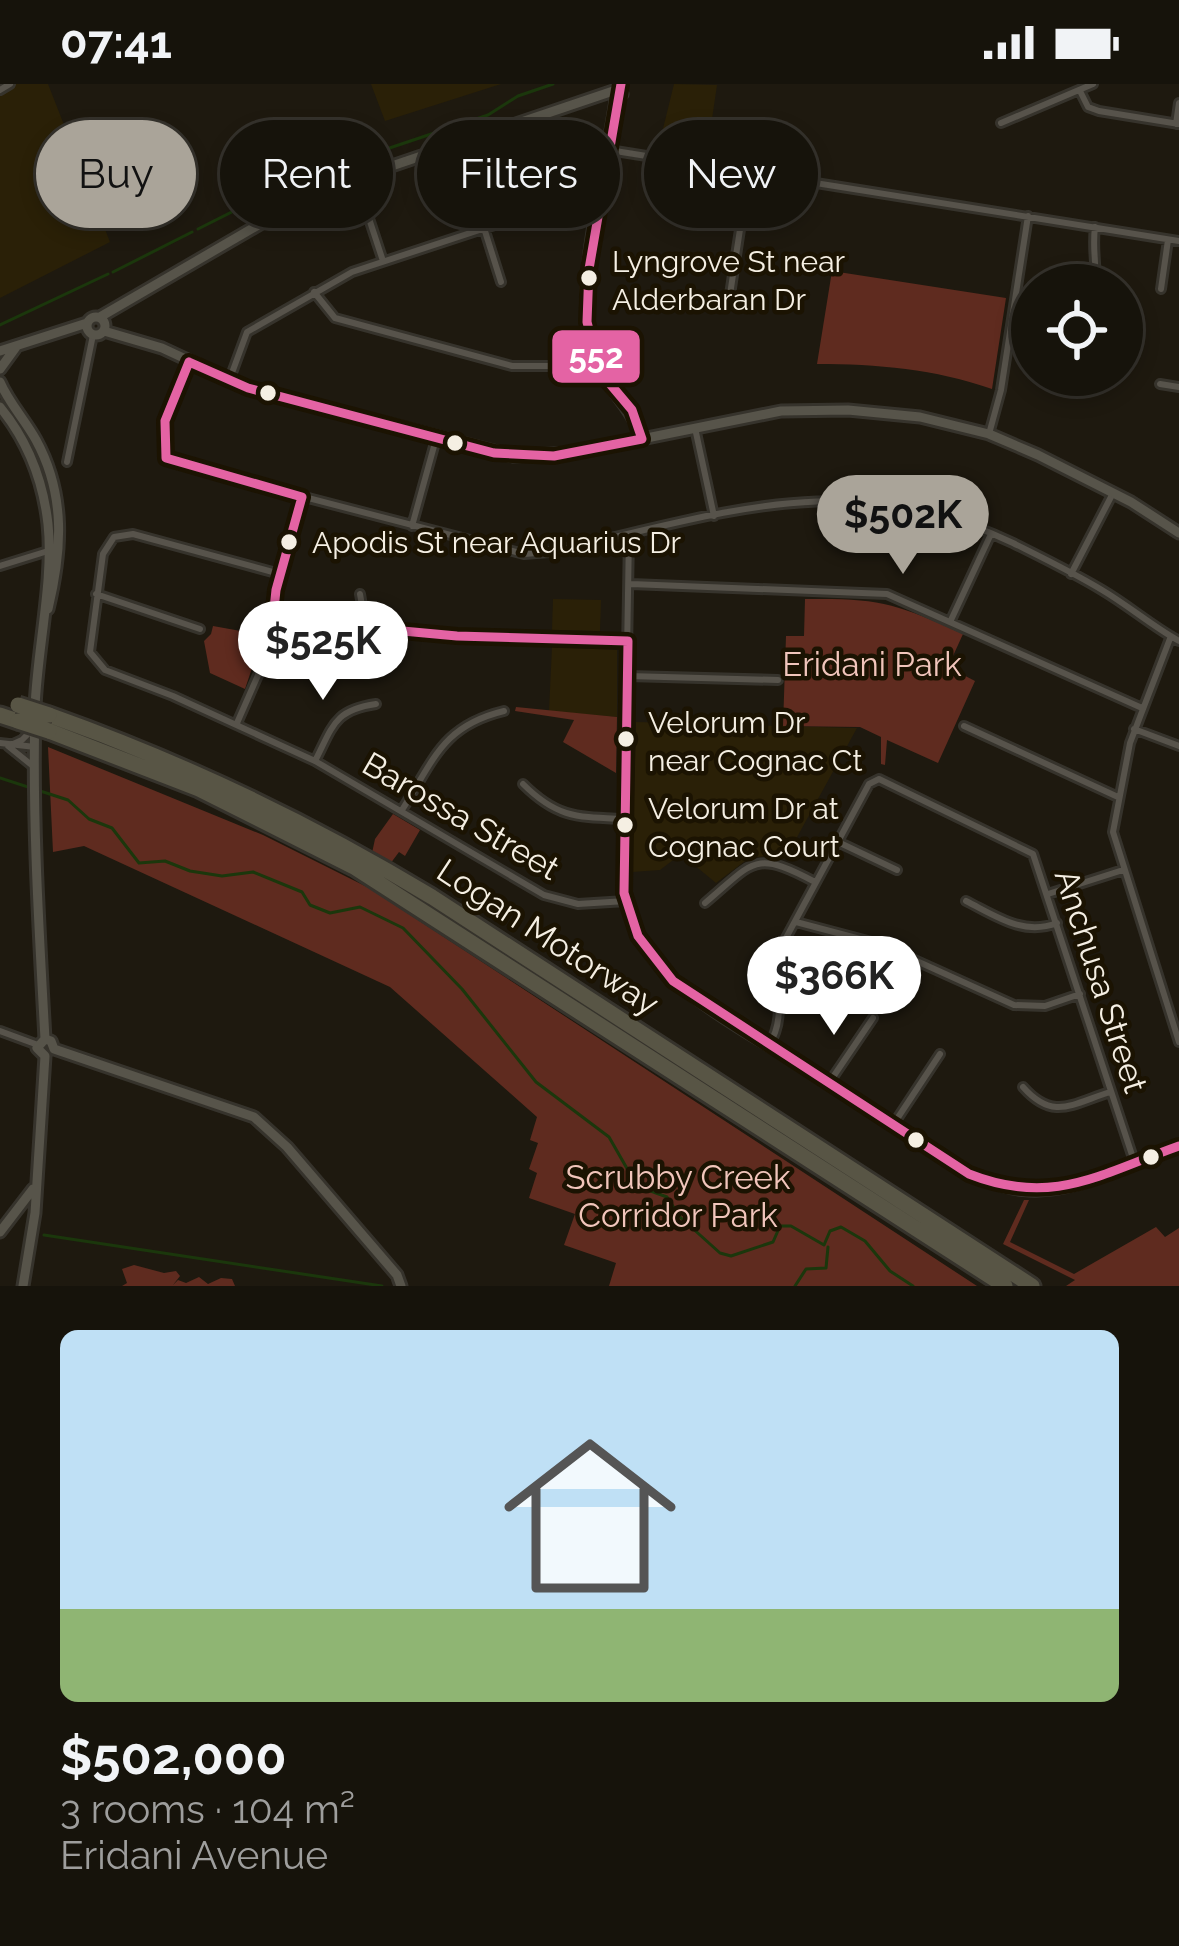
<!DOCTYPE html>
<meta charset="utf-8">
<style>
body{margin:0;font-family:Raleway,sans-serif;background:#1f1c14;color:#f1f3f6;height:100vh;display:flex;flex-direction:column;font-size:45px;white-space:nowrap}
*{box-sizing:border-box;margin:0}
p{font-size:39px;color:#9e9e9d}
.icon{flex:none;width:66px;height:66px;fill:none;stroke:currentColor;stroke-width:2;stroke-linecap:round;stroke-linejoin:round}
.map{position:relative;height:1202px;overflow:hidden}
.drawer{display:flex;flex-direction:column;background:#16130b;flex:1}
.drawer>*{flex:none}
.top-card{position:absolute;left:36px;top:36px;width:1107px;height:108px;display:flex;gap:24px}
.tools{position:absolute;left:1011px;top:180px;display:grid;gap:24px}
.tools a{display:grid;place-items:center;width:132px;height:132px;border-radius:50%;background:#16130b;box-shadow:0 6px 18px #0003,0 0 0 3px #35322c;font-size:60px}
.price{position:absolute;translate:-50% -102px;padding:0 27px;border-radius:42px;background:#fff;color:#222;font-size:39px;line-height:78px;filter:drop-shadow(0 3px 6px #0008)}
.price::after{content:'';position:absolute;left:50%;top:72px;width:36px;height:27px;margin-left:-18px;background:inherit;clip-path:polygon(0 0,100% 0,50% 100%)}
.price.selected{background:#aaa499;color:#111}
ul{padding:0;list-style:none}
li{display:grid;align-content:center;gap:24px;height:636px;padding:0 60px}
li span{display:grid;place-items:center;height:372px;border-radius:18px;color:#555}
li>.icon{margin-inline-start:auto}
span .icon{width:216px;height:216px;fill:#fffc;stroke-width:1}
li b{font-size:51px}
.chip{padding:0 42px;border-radius:54px;background:#16130b;box-shadow:0 6px 18px #0003,0 0 0 3px #35322c;font-size:42px;line-height:108px}
.chip.selected{background:#aaa499;color:#111}
.status{display:flex;justify-content:space-between;align-items:center;height:84px;padding:0 60px;background:#16130b;direction:ltr}
.status svg{height:33px;fill:currentColor}
.map>svg:first-child{display:block}
.built{fill:#2a2007}
.green{fill:#5f2b1f}
.lines{fill:none;stroke-linecap:round;stroke-linejoin:round}
.stream{stroke:#1b370c;stroke-width:3}
.street-casing{stroke:#36332c;stroke-width:12}
.secondary-casing{stroke:#36332c;stroke-width:15}
.highway-casing{stroke:#36332c;stroke-width:21}
.street{stroke:#57534b;stroke-width:6}
.secondary{stroke:#57544a;stroke-width:9}
.highway{stroke:#585545;stroke-width:15}
.highway-bridge-casing{stroke:#36332c;stroke-width:21;stroke-linecap:butt}
.highway-bridge{stroke:#585545;stroke-width:15}
.bus-1-casing{stroke:#1b1302;stroke-width:18}
.bus-1{stroke:#e463a4;stroke-width:9}
.bus-dot{fill:#f5efe3;stroke:#1b1302;stroke-width:4.5}
.labels{text-anchor:middle;dominant-baseline:central;stroke-width:9;stroke-linejoin:round;paint-order:stroke}
.bus-label{font-size:30px;fill:#f5efe3;stroke:#1b1302;text-anchor:start}
.park-label{font-size:33px;fill:#f1c5bb;stroke:#1b1302}
.street-label{font-size:33px;fill:#f5efe3;stroke:#1b1302}
.line-badge{stroke:#1b1302;stroke-width:4.5}
.badge-label{font-size:33px;text-anchor:middle;font-weight:bold;fill:#fff}
</style>
<div class="status"><b>07:41</b><svg viewBox="0 0 49 12"><path d="M0 12V9h3v3zM5 12V6h3v6zM10 12V3h3v9zM15 12V0h3v12zM26 1h20v11H26zM47 4h2v5h-2z"/></svg></div>
<div class="map">
<svg width="1179" height="1202" viewBox="0 0 1179 1202">
<rect width="100%" height="100%" fill="#1e190f"/>
<!-- built -->
<path class="built" d="M0 0H48L110 158 0 214Z
M371 0H501L385 37Z
M674 0 717 1 711 42H686L678 68 658 65Z
M553 515 601 516 600 547 552 546Z
M552 563 617 566V633L549 627Z
M636 638 857 644 785 775 773 771 749 774 716 799 681 770 660 786 632 788Z"/>
<!-- green -->
<path class="green" d="M832 187 1006 214 992 305C935 285 877 280 817 280Z
M805 515C879 514 896 519 963 550L948 583 975 597 938 679 887 656 885 681 881 680V653L860 643 783 642 786 552H804Z
M213 542 263 551 245 605 210 589 204 557 211 550Z
M516 623 617 633 616 689 563 658 574 636 515 627Z
M48 663 263 751 369 804 977 1202H609L616 1179 564 1161 575 1130 529 1114 537 1089 529 1085 538 1059 530 1056 537 1033 390 903 84 762 53 768Z
M393 730 420 746 405 772 399 768 390 780 372 769 375 755Z
M1024 1116H1029L1010 1158 1074 1190 1156 1143 1165 1153 1179 1144V1202H1066L1075 1196 1003 1160Z
M134 1181 164 1189 176 1187 180 1192 173 1201 178 1196 186 1199 199 1193 208 1200 221 1194 232 1195 235 1202H122L127 1199 122 1185Z"/>
<g class="lines">
<!-- stream -->
<path class="stream" d="M300 94 488 31 518 12 553 0
M198 145 293 97
M113 188 192 148
M0 241 108 190
M0 694 68 716 89 735 112 744 139 779 165 777 190 787 222 792 253 788 302 808 310 821 330 829 360 823 403 844 462 905 536 998 609 1053 637 1102 667 1113 680 1133 720 1169 731 1172 773 1158 780 1142H791L824 1161 830 1147 841 1143 865 1157 890 1187 913 1202
M44 1151 382 1202
M795 1202 806 1185 826 1184 828 1163"/>
<!-- street casing -->
<g class="street-casing">
<path id="street" d="M0 6 10 0
M1080 7 1088 23 1099 27 1179 40
M1001 39 1093 0
M1176 40 1179 19
M609 66 1179 157
M356 95 383 177
M484 144 501 198
M1095 201C1097 179 1092 166 1095 143
M1161 205 1168 156
M314 208 335 234 512 282H552L593 273
M729 217 749 87
M189 278C175 306 156 343 166 374L177 380 524 470 549 468C718 432 846 379 1013 459 1043 474 1074 489 1102 506 1129 522 1152 542 1179 557
M229 297 247 248 352 188 567 117 597 118
M1160 300 1179 303
M695 344 714 432
M989 350 1001 306 1028 132
M67 378 93 251
M412 442 436 355
M629 451 623 802C627 832 639 861 660 884 697 924 778 969 827 995 834 1000 841 1007 848 1012 893 1043 970 1102 1023 1107 1077 1113 1129 1078 1179 1062
M0 482 48 467
M280 490 133 450 114 453 103 470 90 568 105 586 173 612 315 677 544 811 578 820 626 817
M1071 490 1113 409
M631 500 887 510 1142 624
M96 510 200 545
M360 510 366 545
M951 536 991 450
M1171 552 1130 659 1113 748 1179 958
M271 554 304 556 381 545 457 552 628 557
M628 592 778 596
M237 639 266 573 276 506 302 413
M964 642 1118 713
M1134 645 1179 662
M0 659 35 663
M11 661 22 656 34 644
M8 662 34 683
M315 677C333 642 334 626 376 620
M523 700C557 734 577 733 623 735
M402 726C434 676 442 642 504 627
M838 758 897 786
M1048 810 1123 786
M966 817C996 832 1023 852 1057 839
M705 819C754 778 753 765 815 798
M796 838 879 860 1014 921 1045 922 1080 910
M0 947 38 961
M769 961C789 929 771 899 780 865L869 700 879 695 1033 770 1134 1077
M831 996 873 934
M1023 1003C1053 1037 1072 1020 1110 1008
M893 1041 940 970"/>
</g>
<!-- secondary casing -->
<g class="secondary-casing">
<path id="secondary" d="M619 4 622 10 616 16C607 83 573 205 592 267 602 301 632 320 642 355
M87 242a9 9 0 1 1 18 0a9 9 0 1 1-18 0Z
M100 233 315 108 619 5
M104 247 162 264 248 304 513 372 572 369 781 327 848 326 920 333 989 350 1038 371 1131 418 1179 449
M0 267 87 239
M0 285 16 263
M0 298C9 319 25 336 36 356 66 411 62 467 48 525
M0 323C28 357 43 396 48 440 54 496 37 566 35 624 32 734 39 845 45 955L51 957 54 965 254 1033 287 1063 397 1191 401 1202
M0 1148 33 1105
M23 1202 35 1129 45 972 37 964 45 955"/>
</g>
<!-- highway casing -->
<g class="highway-casing">
<path id="highway" d="M0 631 18 637
M49 631C184 679 310 739 432 813L1032 1202
M49 647 199 705 354 783 1005 1202"/>
</g>
<!-- street -->
<use href="#street" class="street"/>
<!-- secondary -->
<use href="#secondary" class="secondary"/>
<!-- highway -->
<use href="#highway" class="highway"/>
<!-- highway-bridge casing -->
<g class="highway-bridge-casing">
<path id="highway-bridge" d="M18 621 49 631
M18 637 49 647"/>
</g>
<!-- highway-bridge -->
<use href="#highway-bridge" class="highway-bridge"/>
<!-- bus-1 casing -->
<g class="bus-1-casing">
<path id="bus-1" d="M621 0 589 185 587 238 600 288 632 326 642 355
M189 278 248 304 494 369 554 372 642 355
M189 278 165 337 166 374 302 413
M271 554 304 556 381 545 457 552 628 557
M271 554 276 506 302 413
M628 557 624 809 638 852 673 897 969 1090C1053 1123 1100 1090 1179 1062"/>
</g>
<!-- bus-1 -->
<use href="#bus-1" class="bus-1"/>
</g>
<!-- markers -->
<g class="bus-dot">
<circle cx="589" cy="194" r="10"/>
<circle cx="268" cy="309" r="10"/>
<circle cx="455" cy="359" r="10"/>
<circle cx="289" cy="458" r="10"/>
<circle cx="626" cy="655" r="10"/>
<circle cx="625" cy="741" r="10"/>
<circle cx="916" cy="1056" r="10"/>
<circle cx="1151" cy="1073" r="10"/>
</g>
<g class="labels">
<!-- bus labels -->
<g class="bus-label">
<text x="612" y="177">Lyngrove St near<tspan x="612" dy="38">Alderbaran Dr</tspan></text>
<text x="312" y="458">Apodis St near Aquarius Dr</text>
<text x="648" y="638">Velorum Dr<tspan x="648" dy="38">near Cognac Ct</tspan></text>
<text x="648" y="724">Velorum Dr at<tspan x="648" dy="38">Cognac Court</tspan></text>
</g>
<!-- park labels -->
<g class="park-label">
<text x="872" y="580">Eridani Park</text>
<text x="678" y="1093">Scrubby Creek<tspan x="678" dy="38">Corridor Park</tspan></text>
</g>
<!-- street labels -->
<g class="street-label">
<text transform="translate(461 732) rotate(30)">Barossa Street</text>
<text transform="translate(548 853) rotate(33)">Logan Motorway</text>
<text transform="translate(1101 897) rotate(72)">Anchusa Street</text>
</g>
</g>
<rect class="line-badge" x="550" y="244" width="92" height="57" rx="12" fill="#e463a4"/>
<g class="badge-label">
<text x="596" y="284">552</text>
</g>
</svg>
<div class="tools">
<a><svg class="icon" aria-label="locate" viewBox="0 0 24 24"><circle cx="12" cy="12" r="6"/><path d="M12 2v4M12 18v4M2 12h4M18 12h4"/></svg></a>
</div>
<b class="price selected" style="left:903px;top:493px">$502K</b>
<b class="price" style="left:323px;top:619px">$525K</b>
<b class="price" style="left:834px;top:954px">$366K</b>
<div class="top-card">
<a class="chip selected">Buy</a>
<a class="chip">Rent</a>
<a class="chip">Filters</a>
<a class="chip">New</a>
</div>
</div>
<section class="drawer">
<ul>
<li><span style="background:linear-gradient(#bfe0f5 75%,#8fb573 0)"><svg class="icon" aria-label="home" viewBox="0 0 24 24"><path d="M3 11l9-7 9 7M6 9v11h12V9"/></svg></span><div><b>$502,000</b><p>3 rooms · 104 m²</p><p>Eridani Avenue</p></div></li>
</ul>
</section>
